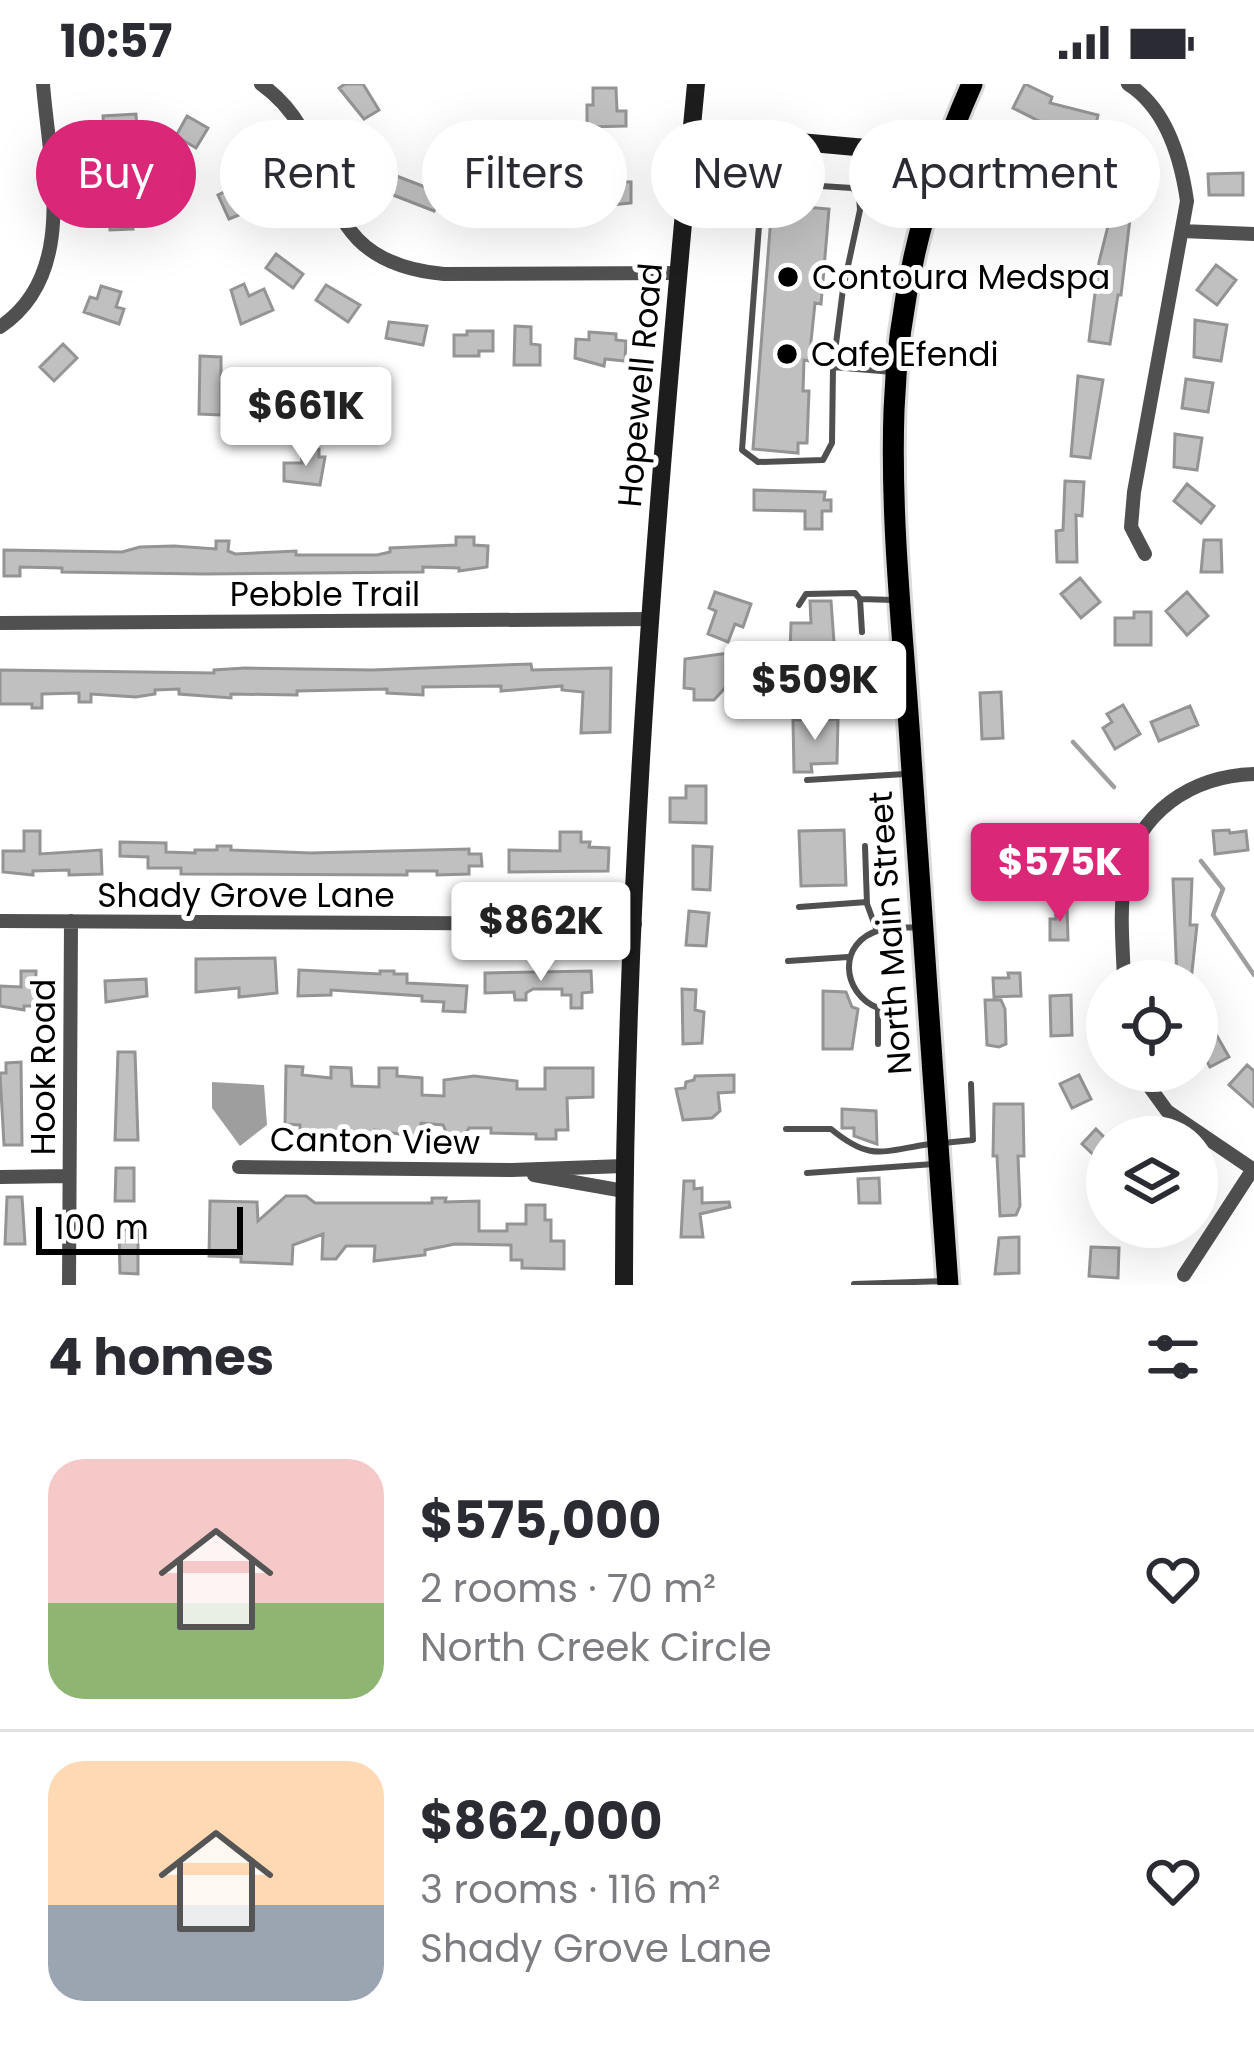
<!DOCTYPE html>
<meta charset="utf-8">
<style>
body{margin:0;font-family:Poppins,sans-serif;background:#f7f7f7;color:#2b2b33;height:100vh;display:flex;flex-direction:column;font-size:45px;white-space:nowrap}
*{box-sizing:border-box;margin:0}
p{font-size:39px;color:#7c7c81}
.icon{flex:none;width:66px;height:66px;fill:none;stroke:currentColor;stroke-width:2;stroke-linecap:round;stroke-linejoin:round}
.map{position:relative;height:1201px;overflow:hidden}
.sheet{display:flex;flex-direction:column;background:#fff;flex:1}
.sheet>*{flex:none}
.hud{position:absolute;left:36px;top:36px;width:1182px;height:108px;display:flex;gap:24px}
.controls{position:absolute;left:1086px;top:876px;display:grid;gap:24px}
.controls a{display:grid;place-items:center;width:132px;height:132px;border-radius:50%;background:#fff;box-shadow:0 12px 48px #0002;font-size:60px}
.scale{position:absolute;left:36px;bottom:30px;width:207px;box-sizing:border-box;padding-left:12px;border:6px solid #000;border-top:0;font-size:33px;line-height:42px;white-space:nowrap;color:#000;-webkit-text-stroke:9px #fff;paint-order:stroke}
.price{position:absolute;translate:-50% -102px;padding:0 27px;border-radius:12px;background:#fff;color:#222;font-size:39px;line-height:78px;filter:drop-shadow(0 3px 6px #0008)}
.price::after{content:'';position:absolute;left:50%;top:72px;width:36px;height:27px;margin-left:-18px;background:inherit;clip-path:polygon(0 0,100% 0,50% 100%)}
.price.on{background:#db2777;color:#fff}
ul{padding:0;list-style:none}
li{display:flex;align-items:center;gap:36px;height:300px;padding:0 48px}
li+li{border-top:3px solid #e1e1e2}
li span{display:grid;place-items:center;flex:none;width:336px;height:240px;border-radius:36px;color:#555}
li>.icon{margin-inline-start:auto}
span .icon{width:144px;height:144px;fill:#fffc;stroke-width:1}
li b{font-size:51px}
h2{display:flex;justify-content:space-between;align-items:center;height:144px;padding:0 48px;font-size:51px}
.pill{padding:0 42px;border-radius:54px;background:#fff;box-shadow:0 12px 48px #0002;font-size:42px;line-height:108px}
.pill.on{background:#db2777;color:#fff}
.status{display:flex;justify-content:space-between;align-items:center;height:84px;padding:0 60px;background:#fff;direction:ltr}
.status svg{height:33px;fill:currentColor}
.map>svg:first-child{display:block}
.water{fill:#9e9e9e}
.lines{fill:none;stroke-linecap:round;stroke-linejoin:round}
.stream{stroke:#9e9e9e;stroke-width:4.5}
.building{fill:#c0c0c0;stroke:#949494;stroke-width:3}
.primary-casing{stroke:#dbdbdb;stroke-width:27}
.lane{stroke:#505050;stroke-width:6}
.street{stroke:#505050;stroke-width:14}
.secondary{stroke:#1d1d1d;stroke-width:18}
.primary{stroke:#000;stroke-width:21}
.poi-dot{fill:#000;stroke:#fff;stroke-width:4.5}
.labels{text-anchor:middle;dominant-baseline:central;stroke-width:10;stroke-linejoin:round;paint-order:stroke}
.poi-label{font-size:33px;fill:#000;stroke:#fff;text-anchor:start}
.street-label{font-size:33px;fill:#000;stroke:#fff}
</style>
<div class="status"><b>10:57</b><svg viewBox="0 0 49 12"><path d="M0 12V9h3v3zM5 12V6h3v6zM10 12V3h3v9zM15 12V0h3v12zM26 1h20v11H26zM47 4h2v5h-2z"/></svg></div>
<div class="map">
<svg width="1254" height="1201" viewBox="0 0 1254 1201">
<rect width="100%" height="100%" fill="#fff"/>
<!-- water -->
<path class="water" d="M212 998 264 1001 267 1041 240 1062 212 1024Z"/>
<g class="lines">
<!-- stream -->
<path class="stream" d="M1073 658 1114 703
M1201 777 1223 805 1213 831 1254 891"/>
</g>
<!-- building -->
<path class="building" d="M345 0H363L379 26 364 35 339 4Z
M1025 0 1052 13 1050 19 1098 31 1094 50 1039 37 1013 24Z
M593 4H616L617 27H626V42L587 43V21H593Z
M136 30 138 62H115V53L104 52 103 32Z
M187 32 208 44 196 64 176 52Z
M1112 83 1136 84 1121 211H1118L1110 260 1089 257 1099 178 1111 130Z
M1243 89V111H1209L1208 90Z
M394 91 441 109 434 127 388 109Z
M592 97 631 98V119L592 123Z
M239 101 244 111 253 107 259 123 229 135 218 111Z
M465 102 503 106 502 124 463 121Z
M128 111 133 145 110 146V112Z
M569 115V132L531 137 530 116Z
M772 120 829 125 821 220 815 219 809 277 804 276 803 307H809L807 359H798V369L753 365Z
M276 170 303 190 293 204 266 184Z
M1216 181 1236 196 1217 221 1197 206Z
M244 200 249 212 264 205 273 226 241 240 231 206Z
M326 201 360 221 348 238 316 216Z
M101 202 121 208 116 223 124 225 119 240 84 228 90 213 97 215Z
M1195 236 1227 241 1221 277 1194 273Z
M389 238 427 242 423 261 386 254Z
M515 242 531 243V260L540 261V281H514Z
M467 247H493V267H479V272H454V251H467Z
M589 248 616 250V256L626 257 625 277 605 275 604 282 575 274 576 255 589 256Z
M63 260 77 274 54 297 40 283Z
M200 272 221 273V331L199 330Z
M1078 292 1103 296 1090 374 1071 372Z
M1186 295 1213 299 1208 328 1182 324Z
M1175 350 1202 354 1197 386 1174 383Z
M319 365V373H325L320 401 284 397V379H302L301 366Z
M1065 397 1084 398 1082 432 1076 431 1077 478H1057L1056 447 1063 446Z
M1187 400 1214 422 1201 439 1174 417Z
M754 406 825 408 824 416H831V427H822V445H805V427L754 426Z
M456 453H474V461L488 462 487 483 459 487V484L423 483V488L205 490 62 488V484L20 483V492H4V466L122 468 140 463 174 462 216 465V457H229L228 467 235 470 296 467V471H377L390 468V464L456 461Z
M1204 456H1221L1222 488H1201Z
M1080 494 1100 518 1081 534 1061 510Z
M715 508 751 520 743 543 735 540 728 558 708 550 716 527 709 524Z
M1187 508 1208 532 1187 551 1166 527Z
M810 517H831L837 600 789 599 791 539H811Z
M1134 528H1151V561H1115V534H1134Z
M736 568 734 594 714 616H694V605L684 604 685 575Z
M531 580 532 586 611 584 610 648 581 649 583 608 562 606V602L501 607V602L423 603V611L387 609V605L297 607V611L231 610V614L179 610V605L155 606V610L136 613 91 610V618H79V609L42 610V624H32V620H0V586L214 589V586L245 584 372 586Z
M1001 608 1003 654 982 655 980 609Z
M1123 621 1140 650 1115 665 1103 644 1112 638 1107 630Z
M1190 622 1198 641 1159 657 1151 638Z
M838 635 837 679 811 680 812 688H794L793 636Z
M686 702H706V739L670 738V714H686Z
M844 746 846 801 801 802 799 747Z
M1229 746 1230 749 1246 747 1248 766 1215 770 1213 747Z
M24 747H40V770L101 766 102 790 69 791V786L33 787V791L3 788V767H24Z
M560 748H581V758H590L589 763 609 764 608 787 509 788V766L560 767Z
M120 758 166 759V768L195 769V766H217V762H231V766L310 769 469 765V770H481L482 782H469V790L437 791V787H407V791L181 790V784H148V773L120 772Z
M693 762 712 763 710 806 693 805Z
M1173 795H1192L1190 841H1197L1191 897H1177Z
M1055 823H1067L1068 856H1050V835H1056Z
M689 827 709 829 706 862 686 861Z
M275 874 277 909 239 913V904L196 908V875Z
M299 886 380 890V887H394V890H407V899L467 902 465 928 443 927 444 918 422 917V912L331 906V911L298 912Z
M21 887H36L35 922H24V926L0 922V902L21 903Z
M591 887 592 908 582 909V924H571V911H562V905H533L526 909V916H515L514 908 485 909V889Z
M1008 889H1020L1021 912 994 913 993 894H1009Z
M146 895 147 912 106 918 105 897Z
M682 905 696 906 695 926 704 928 702 959 683 960Z
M823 907 846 908 852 923 858 925 852 965H823Z
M1071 911 1072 951 1051 952 1050 912Z
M985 916H1001L1005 925 1006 960 999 963 987 961Z
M1209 938 1229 973 1210 983 1204 972 1197 976V945Z
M118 968H135L138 1056H115Z
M21 978 22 1061H4L0 989H6V979Z
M1247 981 1254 987V1023L1229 1001Z
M286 982 303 983 302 991 331 994V983L351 984 352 1002 379 1003V984H397V992L422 994V1011L444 1012V996L474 992 517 997V1005H545V984H593V1013L567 1014 568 1046H556V1055H536V1050L491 1049V1044H469L464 1052H448L443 1041 421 1039 417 1053 375 1046V1052H300V1041L285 1040Z
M734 991V1008L718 1009 720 1027 712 1034 683 1036 676 1005 685 1004 686 998 694 996 695 992Z
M1079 991 1091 1015 1072 1024 1060 1000Z
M994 1020H1023L1024 1072H1018L1020 1122 1016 1131 1000 1132 997 1072H993Z
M842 1025 876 1027 877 1060 854 1052V1044H842Z
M1096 1045 1107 1056V1072L1101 1078 1082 1060Z
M116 1084H134V1117H115Z
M879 1094 880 1119H859L858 1095Z
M684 1097H694V1105L702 1104V1119L729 1118 730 1123 700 1130 703 1153H681Z
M286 1112H306L315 1119H432V1114H446L445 1118 479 1117V1147H507V1140H526V1121H545V1136H551V1157H564V1185L522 1184V1176H511V1161L455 1160 425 1166V1171L374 1177 375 1162H346L336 1175H322L323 1150 293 1161 292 1180 241 1178V1173L209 1172 210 1117 257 1118 258 1137Z
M7 1113H22L25 1160H5Z
M119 1146H138V1190L120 1189Z
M1019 1153V1189L995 1190 999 1154Z
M1091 1163 1119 1164 1118 1194 1089 1192Z"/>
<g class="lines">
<!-- primary casing -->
<g class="primary-casing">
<path id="primary" d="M948 1201C936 1025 922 849 911 673 904 558 890 441 894 326 898 214 926 103 972 0"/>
</g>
<!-- lane -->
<path class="lane" d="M833 283 843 205 860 126 859 111 852 104 774 99 765 102 761 115 742 366 758 378 823 376 832 359 833 283 893 288
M860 515 893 516
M799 521 806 510 855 509 860 515 862 548
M798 616 863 618 902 610
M807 696 905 690
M865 762 867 820 877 847
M799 823 867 818
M788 877 848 873
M878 960V924C841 909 837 858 880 846 892 843 906 844 919 843
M786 1045H831C871 1078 882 1067 930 1060
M943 1059 973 1056 971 1000
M807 1089 934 1080
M854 1200 945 1197"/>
<!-- street -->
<path class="street" d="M261 0C349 62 300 177 444 190L679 189
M1128 0C1166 24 1181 75 1187 117L1134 408 1131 443 1145 470
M1182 147 1254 150
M0 243C79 190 49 80 43 0
M0 539 651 535
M0 837 635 840
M1124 897C1123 863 1119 827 1125 793 1136 728 1192 692 1254 690
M1138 987 1167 1027 1254 1086
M239 1083 512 1086 624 1082
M534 1091 624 1107
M0 1093 69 1092
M1184 1191 1253 1085
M69 1201 71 837"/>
<!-- secondary -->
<path class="secondary" d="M691 48 943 71
M624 1201C624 800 658 399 696 0"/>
<!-- primary -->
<use href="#primary" class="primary"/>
</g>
<!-- markers -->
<g class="poi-dot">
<circle cx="788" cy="193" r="12"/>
<circle cx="787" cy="270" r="12"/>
</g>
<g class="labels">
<!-- poi labels -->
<g class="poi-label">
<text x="812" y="193">Contoura Medspa</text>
<text x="811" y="270">Cafe Efendi</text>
</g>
<!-- street labels -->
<g class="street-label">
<text transform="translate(640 301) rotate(-85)">Hopewell Road</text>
<text x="325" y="510">Pebble Trail</text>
<text x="246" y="811">Shady Grove Lane</text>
<text transform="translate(890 849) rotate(-94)">North Main Street</text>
<text transform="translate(43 983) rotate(-90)">Hook Road</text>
<text transform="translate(375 1057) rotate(1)">Canton View</text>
</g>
</g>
</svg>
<div class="controls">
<a><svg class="icon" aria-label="locate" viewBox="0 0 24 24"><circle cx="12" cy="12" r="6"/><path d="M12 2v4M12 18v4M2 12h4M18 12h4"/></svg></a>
<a><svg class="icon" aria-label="layers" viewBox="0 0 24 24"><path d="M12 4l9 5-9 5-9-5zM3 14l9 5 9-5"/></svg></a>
</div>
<div class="scale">100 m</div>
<b class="price" style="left:306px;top:385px">$661K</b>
<b class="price" style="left:815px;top:659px">$509K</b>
<b class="price on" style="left:1060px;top:841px">$575K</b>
<b class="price" style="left:541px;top:900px">$862K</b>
<div class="hud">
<a class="pill on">Buy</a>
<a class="pill">Rent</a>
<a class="pill">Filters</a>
<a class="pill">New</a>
<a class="pill">Apartment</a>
</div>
</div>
<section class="sheet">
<h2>4 homes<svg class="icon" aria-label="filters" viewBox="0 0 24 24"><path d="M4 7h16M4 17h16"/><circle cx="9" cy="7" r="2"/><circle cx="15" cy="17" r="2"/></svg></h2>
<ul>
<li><span style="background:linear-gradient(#f6c9c9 60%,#8fb573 0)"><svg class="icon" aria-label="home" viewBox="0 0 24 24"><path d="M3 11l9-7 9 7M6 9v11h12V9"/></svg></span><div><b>$575,000</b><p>2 rooms · 70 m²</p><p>North Creek Circle</p></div><svg class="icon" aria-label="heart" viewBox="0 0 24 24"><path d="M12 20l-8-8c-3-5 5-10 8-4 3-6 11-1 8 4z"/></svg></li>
<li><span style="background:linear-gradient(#ffd9b3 60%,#9aa5b1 0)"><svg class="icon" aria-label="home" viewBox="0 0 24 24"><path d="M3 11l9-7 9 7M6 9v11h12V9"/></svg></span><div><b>$862,000</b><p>3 rooms · 116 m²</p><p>Shady Grove Lane</p></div><svg class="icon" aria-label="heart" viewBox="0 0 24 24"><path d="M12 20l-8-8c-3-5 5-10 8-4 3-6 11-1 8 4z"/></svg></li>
</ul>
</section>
